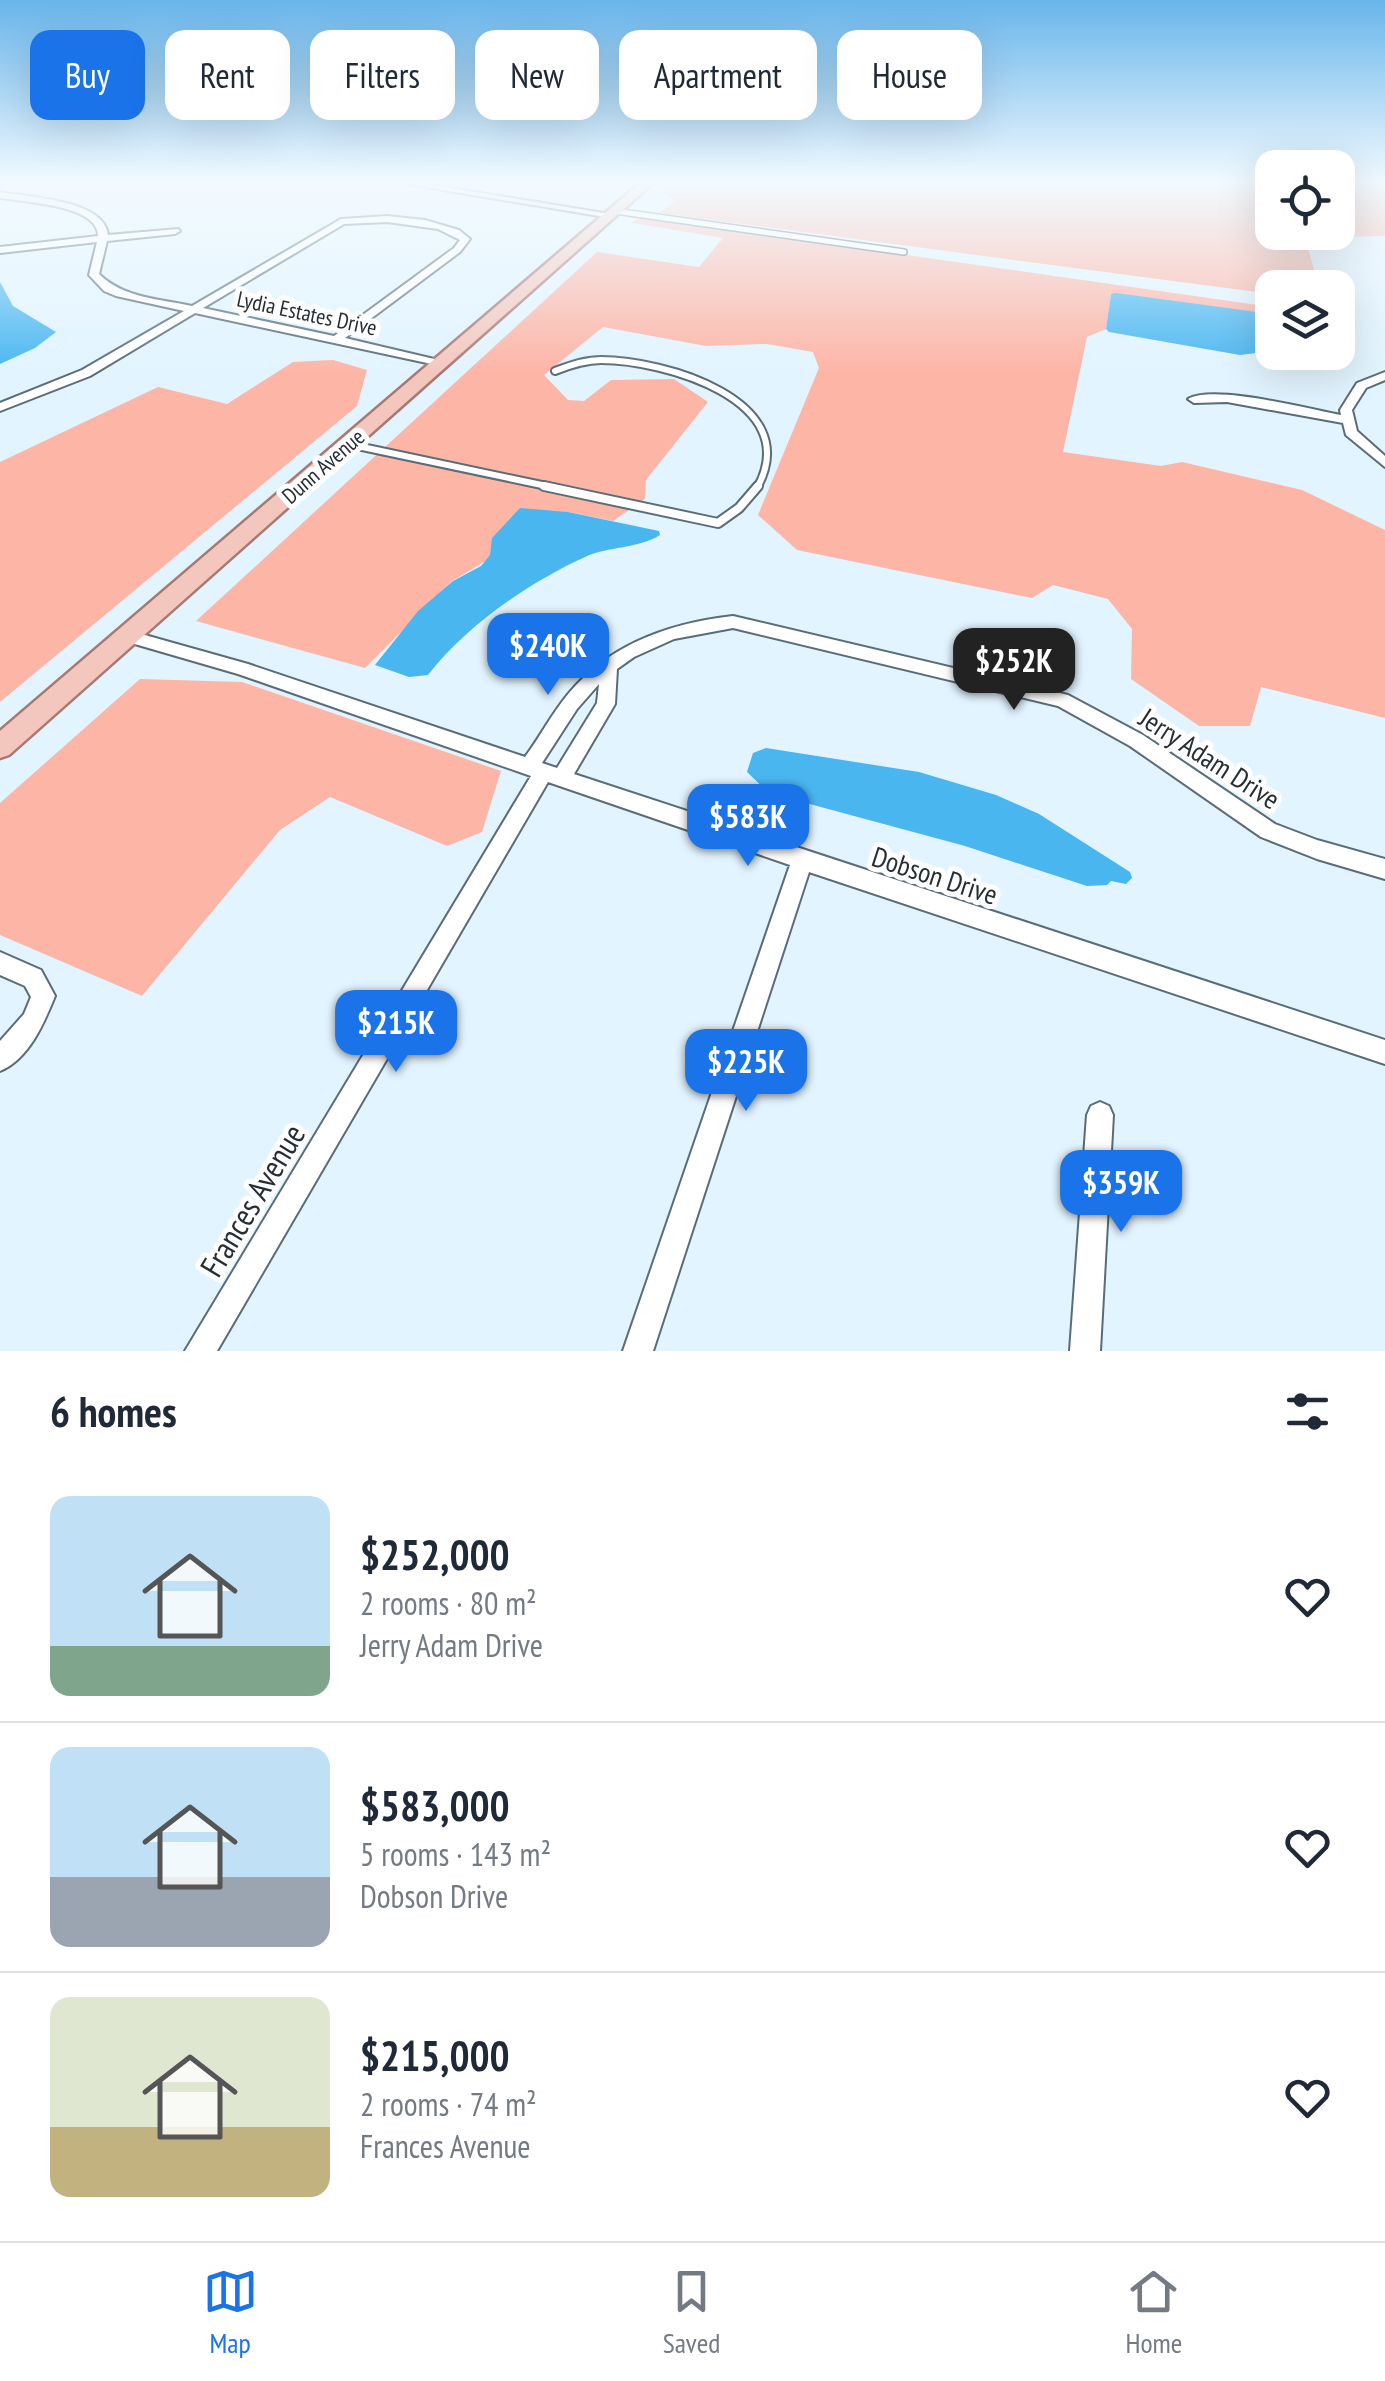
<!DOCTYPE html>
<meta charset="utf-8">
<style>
body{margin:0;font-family:"PT Sans Narrow",sans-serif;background:#f2f2f3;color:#1f2937;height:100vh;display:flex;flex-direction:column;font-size:38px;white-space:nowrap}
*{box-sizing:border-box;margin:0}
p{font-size:32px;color:#747a83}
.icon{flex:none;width:55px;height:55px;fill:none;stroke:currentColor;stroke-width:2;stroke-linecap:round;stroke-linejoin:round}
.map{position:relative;height:1351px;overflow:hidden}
.sheet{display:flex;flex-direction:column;background:#fff;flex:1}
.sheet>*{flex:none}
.hud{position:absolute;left:30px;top:30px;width:1325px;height:90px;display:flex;gap:20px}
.fabs{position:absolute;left:1255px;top:150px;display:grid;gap:20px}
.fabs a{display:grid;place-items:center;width:100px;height:100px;border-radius:20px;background:#fff;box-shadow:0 10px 40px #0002;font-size:50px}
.price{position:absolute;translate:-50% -85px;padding:0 22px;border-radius:20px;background:#1a73e8;color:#fff;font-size:32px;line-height:65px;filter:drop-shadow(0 2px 5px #0008)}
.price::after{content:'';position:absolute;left:50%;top:60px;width:30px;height:22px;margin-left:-15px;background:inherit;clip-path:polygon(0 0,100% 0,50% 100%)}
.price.on{background:#222;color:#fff}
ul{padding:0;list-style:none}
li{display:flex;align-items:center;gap:30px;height:250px;padding:0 50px}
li+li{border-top:2px solid #e0e1e3}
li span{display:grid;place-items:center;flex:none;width:280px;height:200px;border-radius:20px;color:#555}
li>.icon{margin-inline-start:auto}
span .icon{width:120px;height:120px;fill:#fffc;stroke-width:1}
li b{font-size:42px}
h2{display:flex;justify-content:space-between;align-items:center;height:120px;padding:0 50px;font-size:42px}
.tag{padding:0 35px;border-radius:20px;background:#fff;box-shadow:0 10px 40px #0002;font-size:35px;line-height:90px}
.tag.on{background:#1a73e8;color:#fff}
.tabs{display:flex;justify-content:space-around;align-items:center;height:140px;border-top:2px solid #e0e1e3;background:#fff;font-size:28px;color:#747a83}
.tabs a{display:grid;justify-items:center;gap:5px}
.tabs .on{color:#1a73e8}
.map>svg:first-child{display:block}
.green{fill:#fdb5a6}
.water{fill:#49b6f0}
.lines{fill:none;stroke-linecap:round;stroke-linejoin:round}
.service-far2-casing{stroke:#596c78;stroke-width:8}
.service-far1-casing{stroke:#596c78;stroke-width:10}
.service-casing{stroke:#596c78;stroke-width:12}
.minor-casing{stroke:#596c78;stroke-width:4}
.primary-casing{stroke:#a77971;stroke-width:5}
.service-far2{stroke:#fff;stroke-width:5}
.service-far1{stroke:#fff;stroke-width:6}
.service{stroke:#fff;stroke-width:8}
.minor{fill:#fff;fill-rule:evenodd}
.primary{fill:#f4c7be;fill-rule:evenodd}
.labels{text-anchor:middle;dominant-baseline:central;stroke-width:10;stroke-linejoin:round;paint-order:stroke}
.far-street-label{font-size:22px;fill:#262e33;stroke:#fefefe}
.street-label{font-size:28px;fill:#262e33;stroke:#fefefe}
.near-street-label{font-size:32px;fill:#262e33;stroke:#fefefe}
</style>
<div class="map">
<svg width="1385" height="1351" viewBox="0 0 1385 1351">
<rect width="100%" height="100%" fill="#e2f4ff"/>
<!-- green -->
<path class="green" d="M673 184H1272V232H1338V184H1385V236L1326 237 1307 245 1319 287 1272 288V294L659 213 675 201 664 192Z
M640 217 1272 307V314L1111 294 1106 329 1087 337 1063 452 1161 466 1182 462 1302 490 1385 530V718L1261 687 1250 726H1199L1131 679 1132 629 1108 599 1053 585 1032 598 797 550 758 515 819 368 813 352 767 344 706 346 603 327 544 375 568 400 584 401 611 380 674 379 708 402 646 480 645 499 613 521 568 512 452 581 365 668 196 621 597 252 699 267 723 238 632 223Z
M333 360 367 370 357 406 0 702V462L158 387 227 404 293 362Z
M140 679 242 682 501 771 482 832 447 846 330 797 280 830 142 996 0 935V803Z"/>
<!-- water -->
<path class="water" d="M0 282 13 306 56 332 35 348 0 364Z
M1116 293 1272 314V351L1240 355 1109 332 1106 329 1111 294Z
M520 508 568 512 659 531 660 535C638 549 608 546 585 557 528 583 466 626 428 675L409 677 375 665 418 611 453 581 481 566 490 555 492 538Z
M766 748 919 772 996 795 1039 814 1130 872 1132 878 1126 884 1111 881 1107 885 1087 886 965 846 769 793 747 772 753 753Z"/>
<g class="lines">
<!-- service-far2 casing -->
<g class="service-far2-casing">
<path id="service-far2" d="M615 211 904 252"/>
</g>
<!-- service-far1 casing -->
<g class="service-far1-casing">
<path id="service-far1" d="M555 371C570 365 585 360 601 360 663 360 806 400 757 488
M348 444 556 488"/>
</g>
<!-- service casing -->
<g class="service-casing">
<path id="service" d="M544 486 718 523 739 508 758 486"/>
</g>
<!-- minor casing -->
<g class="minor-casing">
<path id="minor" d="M407 184H426L616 215 611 218Z
M0 192C28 197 105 200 108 235L178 229 180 231 175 234 107 241 99 274C123 298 160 299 192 306L341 219 387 216 425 220 459 230 470 239 460 252 345 338 447 362 441 366 195 313 90 376 0 411V403L82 370 184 311 116 296 104 291 89 275 97 242 0 253V247L98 236C99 205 24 202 0 198ZM387 222 438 229 460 240 454 248 334 336 203 308 344 224Z
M1385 372V380L1366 388 1352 410 1357 431 1385 456V467L1346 435 1343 423 1227 402 1194 403 1188 399C1214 384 1308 409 1341 415L1340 410 1357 383Z
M733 616 1068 695 1143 735 1275 824 1317 840 1385 859V879L1317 859 1261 837 1130 746 1058 706 733 628 674 639 634 657 617 669 615 704 574 774 1385 1040V1064L809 872 653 1351H623L790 865 548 782 217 1351H185L531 776 238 674 121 640 119 636 121 632 127 630 248 664 525 757C540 737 552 713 569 693 610 644 670 623 733 616ZM599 684 597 703 557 768 542 763 577 709Z
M0 952 41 970 55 996C44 1023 29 1059 0 1071V1041L24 1014 31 997 25 986 0 975Z
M1100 1102 1109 1106 1113 1115 1100 1351H1070L1087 1115 1091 1106Z"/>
</g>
<!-- primary casing -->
<g class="primary-casing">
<path id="primary" d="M639 184H652L9 755 0 758V731Z"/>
</g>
<!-- service-far2 -->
<use href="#service-far2" class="service-far2"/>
<!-- service-far1 -->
<use href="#service-far1" class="service-far1"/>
<!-- service -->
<use href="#service" class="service"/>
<!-- minor -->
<use href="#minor" class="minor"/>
<!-- primary -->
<use href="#primary" class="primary"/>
</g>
<!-- sky -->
<linearGradient id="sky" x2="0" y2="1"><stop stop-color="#68b5eb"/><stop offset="0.49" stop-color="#f2faff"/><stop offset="1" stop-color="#f2faff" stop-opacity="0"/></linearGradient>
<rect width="1385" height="373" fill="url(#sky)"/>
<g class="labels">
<!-- far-street labels -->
<g class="far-street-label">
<text transform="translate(307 313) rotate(12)">Lydia Estates Drive</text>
<text transform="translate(323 466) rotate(-41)">Dunn Avenue</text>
</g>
<!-- street labels -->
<g class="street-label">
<text transform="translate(1210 758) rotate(33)">Jerry Adam Drive</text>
<text transform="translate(935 875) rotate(18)">Dobson Drive</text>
</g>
<!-- near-street labels -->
<g class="near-street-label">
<text transform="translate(252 1200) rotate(-59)">Frances Avenue</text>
</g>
</g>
</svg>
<div class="fabs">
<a><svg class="icon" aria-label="locate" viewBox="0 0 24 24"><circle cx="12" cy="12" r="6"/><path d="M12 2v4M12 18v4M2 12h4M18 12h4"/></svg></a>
<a><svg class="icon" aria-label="layers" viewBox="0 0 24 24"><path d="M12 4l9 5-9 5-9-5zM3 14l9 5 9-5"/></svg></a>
</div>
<b class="price" style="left:548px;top:698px">$240K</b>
<b class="price on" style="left:1014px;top:713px">$252K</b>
<b class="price" style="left:748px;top:869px">$583K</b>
<b class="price" style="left:396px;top:1075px">$215K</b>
<b class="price" style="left:746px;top:1114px">$225K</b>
<b class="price" style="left:1121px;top:1235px">$359K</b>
<div class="hud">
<a class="tag on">Buy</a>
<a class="tag">Rent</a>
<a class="tag">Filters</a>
<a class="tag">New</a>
<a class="tag">Apartment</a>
<a class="tag">House</a>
</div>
</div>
<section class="sheet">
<h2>6 homes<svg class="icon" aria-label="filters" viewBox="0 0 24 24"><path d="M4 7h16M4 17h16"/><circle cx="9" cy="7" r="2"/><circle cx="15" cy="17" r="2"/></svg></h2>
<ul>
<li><span style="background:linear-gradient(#bfe0f5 75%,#7fa58c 0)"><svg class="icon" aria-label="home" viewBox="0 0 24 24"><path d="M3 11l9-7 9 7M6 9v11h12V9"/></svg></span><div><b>$252,000</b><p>2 rooms · 80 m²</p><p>Jerry Adam Drive</p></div><svg class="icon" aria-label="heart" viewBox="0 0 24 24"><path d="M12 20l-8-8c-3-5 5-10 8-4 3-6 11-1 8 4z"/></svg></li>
<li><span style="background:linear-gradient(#bfe0f5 65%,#9aa5b1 0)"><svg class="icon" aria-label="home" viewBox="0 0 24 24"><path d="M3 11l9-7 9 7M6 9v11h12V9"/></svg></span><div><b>$583,000</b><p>5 rooms · 143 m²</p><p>Dobson Drive</p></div><svg class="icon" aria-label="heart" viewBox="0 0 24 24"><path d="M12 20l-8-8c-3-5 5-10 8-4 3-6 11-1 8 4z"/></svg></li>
<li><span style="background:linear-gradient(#dfe7d0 65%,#c2b280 0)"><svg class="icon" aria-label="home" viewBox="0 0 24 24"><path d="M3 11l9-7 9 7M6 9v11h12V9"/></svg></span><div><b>$215,000</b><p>2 rooms · 74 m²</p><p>Frances Avenue</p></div><svg class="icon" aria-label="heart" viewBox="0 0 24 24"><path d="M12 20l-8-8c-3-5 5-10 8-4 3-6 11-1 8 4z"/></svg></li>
</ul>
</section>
<nav class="tabs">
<a class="on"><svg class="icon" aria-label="map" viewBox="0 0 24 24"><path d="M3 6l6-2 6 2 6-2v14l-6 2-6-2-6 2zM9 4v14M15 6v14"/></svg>Map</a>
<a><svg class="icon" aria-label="saved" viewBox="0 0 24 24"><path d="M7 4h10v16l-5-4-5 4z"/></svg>Saved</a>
<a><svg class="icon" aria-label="home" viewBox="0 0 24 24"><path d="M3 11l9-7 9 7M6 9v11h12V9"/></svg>Home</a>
</nav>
